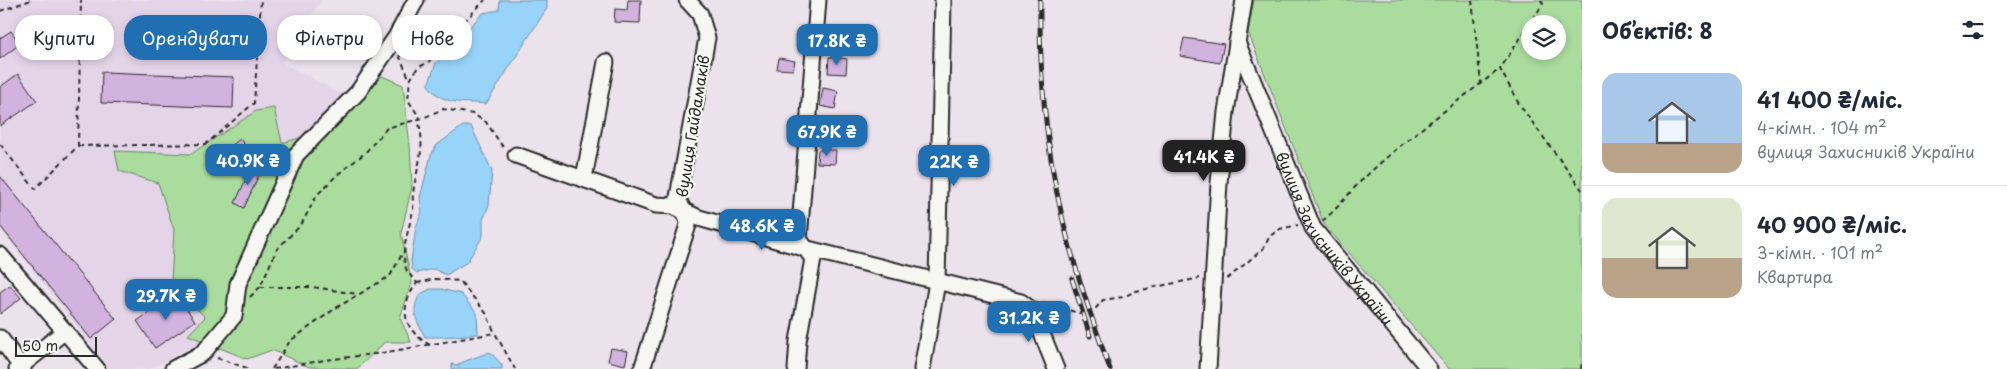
<!DOCTYPE html>
<html lang="uk">
<meta charset="utf-8">
<style>
body{margin:0;font-family:"Playpen Sans",sans-serif;background:#f6f6f7;color:#1f2937;height:100vh;display:flex;flex-direction:column;font-size:19px;white-space:nowrap}
*{box-sizing:border-box;margin:0}
p{font-size:16px;color:#747a83}
.icon{flex:none;width:28px;height:28px;fill:none;stroke:currentColor;stroke-width:2;stroke-linecap:round;stroke-linejoin:round}
.map{position:relative;flex:1;overflow:hidden}
.drawer{display:flex;flex-direction:column;background:#fff;width:425px}
.drawer>*{flex:none}
.top-card{position:absolute;left:15px;top:15px;width:475px;height:45px;display:flex;gap:10px}
.tools{position:absolute;left:1521px;top:15px;display:grid;gap:10px}
.tools a{display:grid;place-items:center;width:45px;height:45px;border-radius:50%;background:#fff;box-shadow:0 2px 8px #0003;font-size:25px}
.scale{position:absolute;left:15px;bottom:12px;width:82px;box-sizing:border-box;padding-left:5px;border:2px solid #2b2b2b;border-top:0;font-size:14px;line-height:18px;white-space:nowrap;color:#2b2b2b;-webkit-text-stroke:4px #f6f6f2;paint-order:stroke}
.price{position:absolute;translate:-50% -42px;padding:0 11px;border-radius:10px;background:#1f6fb2;color:#fff;font-size:16px;line-height:32px;filter:drop-shadow(0 1px 2px #0008)}
.price::after{content:'';position:absolute;left:50%;top:30px;width:15px;height:11px;margin-left:-8px;background:inherit;clip-path:polygon(0 0,100% 0,50% 100%)}
.price.selected{background:#222;color:#fff}
ul{padding:0;list-style:none}
li{display:flex;align-items:center;gap:15px;height:125px;padding:0 20px}
li+li{border-top:1px solid #e0e1e3}
li span{display:grid;place-items:center;flex:none;width:140px;height:100px;border-radius:15px;color:#555}
li>.icon{margin-inline-start:auto}
span .icon{width:60px;height:60px;fill:#fffc;stroke-width:1}
li b{font-size:21px}
h2{display:flex;justify-content:space-between;align-items:center;height:60px;padding:0 20px;font-size:21px}
.chip{padding:0 18px;border-radius:20px;background:#fff;box-shadow:0 2px 8px #0003;font-size:18px;line-height:45px}
.chip.selected{background:#1f6fb2;color:#fff}
main{display:flex;flex:1;min-height:0}
.map>svg:first-child{display:block}
.built{fill:#e4d4e8}
.green{fill:#aadc9e;stroke:#6a8464;fill-rule:evenodd}
.water{fill:#98d4f9;stroke:#6c90a7}
.building{fill:#d2b3df;stroke:#2b2b2b}
.lines{fill:none;stroke-linecap:round;stroke-linejoin:round}
.minor-casing{stroke:#2b2b2b;stroke-width:19}
.path{stroke:#2b2b2b;stroke-width:2;stroke-dasharray:5 4;stroke-linecap:butt}
.minor{stroke:#f6f6f2;stroke-width:15}
.rail-casing{stroke:#2b2b2b;stroke-width:5}
.rail{stroke:#f6f6f2;stroke-width:3;stroke-dasharray:9;stroke-linecap:butt}
.labels{text-anchor:middle;dominant-baseline:central;stroke-width:4.5;stroke-linejoin:round;paint-order:stroke}
.street-label{font-size:15px;fill:#2b2b2b;stroke:#f6f6f2}
</style>
<main>
<div class="map">
<svg width="1582" height="369" viewBox="0 0 1582 369">
<rect width="100%" height="100%" fill="#ebe2ec"/>
<filter id="ink" filterUnits="userSpaceOnUse"><feTurbulence type="fractalNoise" baseFrequency=".02" numOctaves="2"/><feDisplacementMap in="SourceGraphic" scale="10" xChannelSelector="R" yChannelSelector="G"/><feConvolveMatrix kernelMatrix="1 2 1 2 8 2 1 2 1" color-interpolation-filters="sRGB"/></filter>
<g filter="url(#ink)">
<!-- built -->
<path class="built" d="M0 0H321L282 63 347 97 216 334 150 369H110L0 228Z"/>
<!-- green -->
<path class="green" d="M1254 0H1582V369H1449L1324 224 1248 32ZM1530 24H1558V51H1530Z
M382 76 403 85 410 146 412 186 401 233 412 283 400 318 411 342H385L357 369 309 367 272 350 247 359 188 335 205 317 171 282 174 230 158 183 119 171 115 151 191 154 256 111 274 108 282 143 331 129Z"/>
<!-- water -->
<path class="water" d="M500 0H547V8L486 104C462 101 444 107 428 85L436 63 483 13 499 10Z
M463 126H471L492 171 489 205 483 220V236L467 262 446 275 434 269 417 273 412 269 411 261 416 227 422 212 420 198 431 155 437 145Z
M430 289H441L461 294 477 313 478 334 443 337H425C416 319 411 314 419 295Z
M490 352 502 365V369H452V364L457 366 463 362Z"/>
<!-- building -->
<path class="building" d="M628 0H641L640 23 614 22 615 9 627 10Z
M11 31 20 44 0 59V38Z
M1184 38 1224 44 1220 63 1180 56Z
M829 57 847 59 846 74 828 73Z
M779 58 795 61 793 70 777 69Z
M102 72 234 77 233 108 101 103Z
M18 74 37 101 0 126V87Z
M823 88 838 91 835 109 820 106Z
M240 139 247 148 224 167 216 158Z
M818 150H836L835 164 817 163Z
M253 164 262 168 244 208 235 203Z
M0 176 116 319 91 339 0 226Z
M10 285 21 298 0 314V292Z
M177 294 195 321 155 348 137 321Z
M611 348 628 351 625 365 608 361Z"/>
<g class="lines">
<!-- minor casing -->
<g class="minor-casing">
<g id="minor">
<path id="s1" d="M1237 42 1313 228 1429 369"/>
<path d="M516 155 656 205 673 206 699 218 804 248 1021 302 1033 311 1056 369"/>
<path d="M584 178 606 62"/>
<path d="M0 255 97 369"/>
<path d="M0 338 23 369"/>
<path d="M17 369 65 331"/>
<path d="M173 369 203 353 234 316 238 284 296 155 358 92 396 37 416 0"/>
<path d="M642 369 688 225C688 214 680 208 678 197L707 38 700 14 687 0"/>
<path d="M796 369 798 341 813 259 799 239 818 0"/>
<path d="M922 369 937 282 943 0"/>
<path d="M1208 369 1219 183 1226 112 1244 0"/>
</g>
</g>
<!-- path -->
<path class="path" d="M1472 0 1481 84
M1541 0 1543 4 1500 69 1519 104 1582 190
M0 11 31 0
M399 55 410 80
M0 144 35 189 78 146 81 0
M78 146 206 144 254 103 261 0
M1322 221C1337 210 1347 195 1360 182 1403 140 1453 105 1500 69
M1227 279 1263 249 1270 236 1280 229 1298 225
M417 283 435 279 460 281 486 313 495 333 515 369
M260 287H313L357 294
M250 297 260 287 277 249 301 225 317 195 337 175 365 153 387 128 423 118 443 109 473 114 486 122 505 150
M1044 303 1082 314 1096 308 1103 300 1123 297 1136 291 1200 278
M430 345C403 330 398 308 417 283 414 279 410 275 407 271 399 253 410 227 413 210 414 205 412 199 413 194 416 169 427 147 418 121L420 118 408 100 410 80 418 67 428 63 434 53 485 0
M217 358 250 369
M272 369 290 341 336 308 390 276 405 249
M274 369 325 360 382 353 495 333
M1581 369 1582 362"/>
<!-- minor -->
<use href="#minor" class="minor"/>
<!-- rail casing -->
<g class="rail-casing">
<path id="rail" d="M1040 0C1039 69 1046 149 1062 216 1074 268 1092 319 1110 369
M1072 279 1090 336"/>
</g>
<!-- rail -->
<use href="#rail" class="rail"/>
</g>
</g>
<g class="labels">
<!-- street labels -->
<g class="street-label">
<text transform="translate(692 126) rotate(-81)">вулиця Гайдамаків</text>
<text stroke="none"><textPath href="#s1" startOffset="221">вулиця Захисників України</textPath></text>
</g>
</g>
</svg>
<div class="tools">
<a><svg class="icon" aria-label="layers" viewBox="0 0 24 24"><path d="M12 4l9 5-9 5-9-5zM3 14l9 5 9-5"/></svg></a>
</div>
<div class="scale">50 m</div>
<b class="price" style="left:837px;top:66px">17.8K ₴</b>
<b class="price" style="left:827px;top:157px">67.9K ₴</b>
<b class="price selected" style="left:1204px;top:182px">41.4K ₴</b>
<b class="price" style="left:248px;top:186px">40.9K ₴</b>
<b class="price" style="left:954px;top:187px">22K ₴</b>
<b class="price" style="left:762px;top:251px">48.6K ₴</b>
<b class="price" style="left:166px;top:321px">29.7K ₴</b>
<b class="price" style="left:1029px;top:343px">31.2K ₴</b>
<div class="top-card">
<a class="chip">Купити</a>
<a class="chip selected">Орендувати</a>
<a class="chip">Фільтри</a>
<a class="chip">Нове</a>
</div>
</div>
<section class="drawer">
<h2>Об’єктів: 8<svg class="icon" aria-label="filters" viewBox="0 0 24 24"><path d="M4 7h16M4 17h16"/><circle cx="9" cy="7" r="2"/><circle cx="15" cy="17" r="2"/></svg></h2>
<ul>
<li><span style="background:linear-gradient(#a9c7e8 70%,#b9a48a 0)"><svg class="icon" aria-label="home" viewBox="0 0 24 24"><path d="M3 11l9-7 9 7M6 9v11h12V9"/></svg></span><div><b>41 400 ₴/міс.</b><p>4-кімн. · 104 m²</p><p>вулиця Захисників України</p></div></li>
<li><span style="background:linear-gradient(#dfe7d0 60%,#b9a48a 0)"><svg class="icon" aria-label="home" viewBox="0 0 24 24"><path d="M3 11l9-7 9 7M6 9v11h12V9"/></svg></span><div><b>40 900 ₴/міс.</b><p>3-кімн. · 101 m²</p><p>Квартира</p></div></li>
</ul>
</section>
</main>
